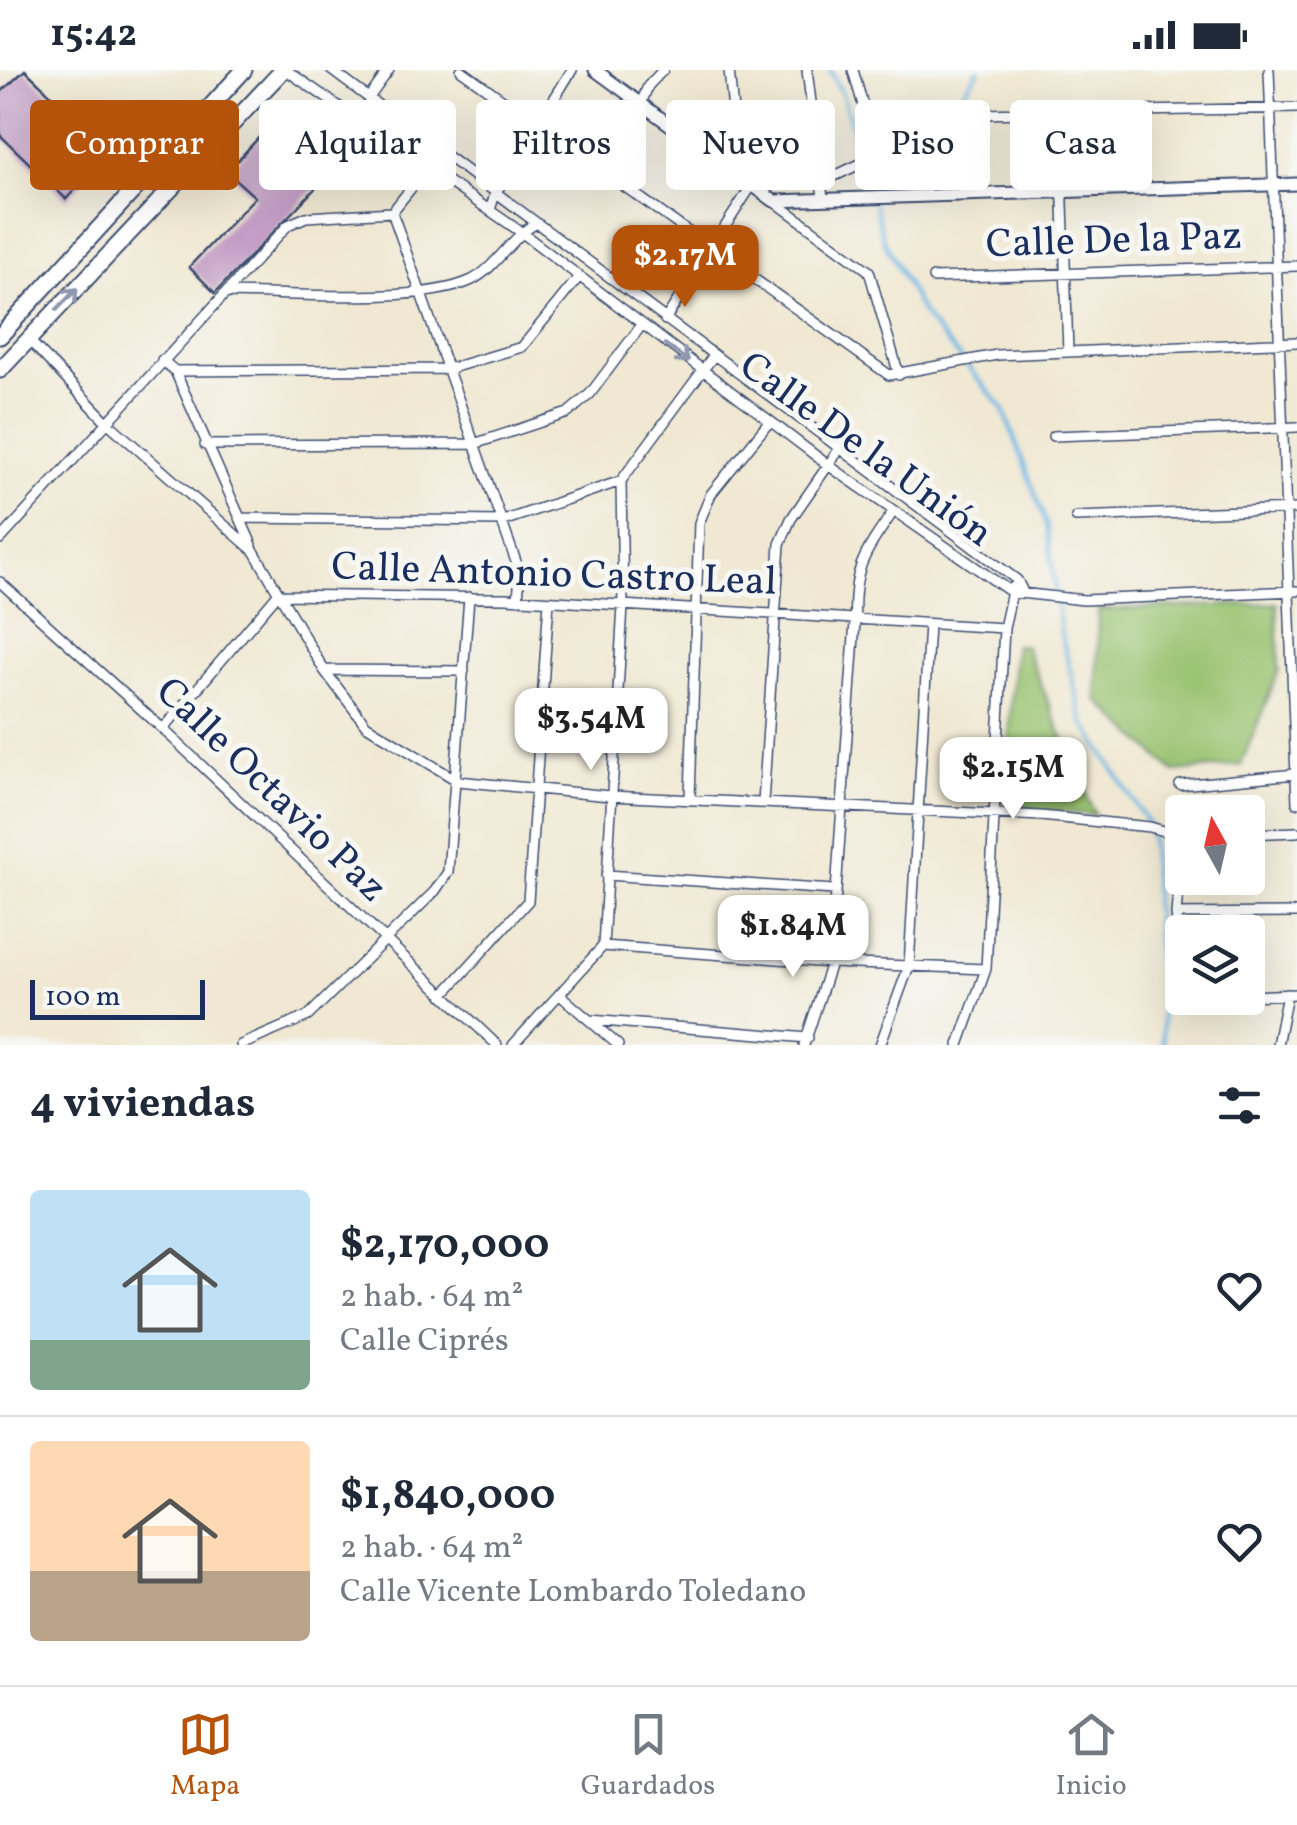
<!DOCTYPE html>
<html lang="es">
<meta charset="utf-8">
<style>
body{margin:0;font-family:Vollkorn,serif;background:#f2f2f3;color:#1f2937;height:100vh;display:flex;flex-direction:column;font-size:38px;white-space:nowrap}
*{box-sizing:border-box;margin:0}
p{font-size:32px;color:#747a83}
.icon{flex:none;width:55px;height:55px;fill:none;stroke:currentColor;stroke-width:2;stroke-linecap:round;stroke-linejoin:round}
.map{position:relative;height:975px;overflow:hidden}
.sheet{display:flex;flex-direction:column;background:#fff;flex:1}
.sheet>*{flex:none}
.banner{position:absolute;left:30px;top:30px;width:1238px;height:90px;display:flex;gap:20px}
.needle{width:65px;rotate:352deg}
.controls{position:absolute;left:1165px;top:725px;display:grid;gap:20px}
.controls a{display:grid;place-items:center;width:100px;height:100px;border-radius:10px;background:#fff;box-shadow:0 10px 40px #0002;font-size:50px}
.scale{position:absolute;left:30px;bottom:25px;width:175px;box-sizing:border-box;padding-left:10px;border:5px solid #1b2f5e;border-top:0;font-size:28px;line-height:35px;white-space:nowrap;color:#1b2f5e;-webkit-text-stroke:8px #f6f6f2;paint-order:stroke}
.price{position:absolute;translate:-50% -85px;padding:0 22px;border-radius:20px;background:#fff;color:#222;font-size:32px;line-height:65px;filter:drop-shadow(0 2px 5px #0008)}
.price::after{content:'';position:absolute;left:50%;top:60px;width:30px;height:22px;margin-left:-15px;background:inherit;clip-path:polygon(0 0,100% 0,50% 100%)}
.price.selected{background:#b45309;color:#fff}
ul{padding:0;list-style:none}
li{display:flex;align-items:center;gap:30px;height:250px;padding:0 30px}
li+li{border-top:2px solid #e0e1e3}
li span{display:grid;place-items:center;flex:none;width:280px;height:200px;border-radius:10px;color:#555}
li>.icon{margin-inline-start:auto}
span .icon{width:120px;height:120px;fill:#fffc;stroke-width:1}
li b{font-size:42px}
h2{display:flex;justify-content:space-between;align-items:center;height:120px;padding:0 30px;font-size:42px}
.tag{padding:0 35px;border-radius:10px;background:#fff;box-shadow:0 10px 40px #0002;font-size:35px;line-height:90px}
.tag.selected{background:#b45309;color:#fff}
.status{display:flex;justify-content:space-between;align-items:center;height:70px;padding:0 50px;background:#fff;direction:ltr}
.status svg{height:28px;fill:currentColor}
.tab-bar{display:flex;justify-content:space-around;align-items:center;height:140px;border-top:2px solid #e0e1e3;background:#fff;font-size:28px;color:#747a83}
.tab-bar a{display:grid;justify-items:center;gap:5px}
.tab-bar .selected{color:#b45309}
.map>svg:first-child{display:block}
.green{fill:#99c36f;stroke:#5a7966;stroke-width:2.5}
.lines{fill:none;stroke-linecap:round;stroke-linejoin:round}
.stream{stroke:#6db8e6;stroke-width:4}
.building{fill:#c098c2}
.minor-casing{stroke:#3b4b6f;stroke-width:12}
.tertiary-casing{stroke:#3b4b6f;stroke-width:15}
.primary-casing{stroke:#3b4b6f;stroke-width:19}
.minor{stroke:#fff;stroke-width:9}
.tertiary{stroke:#fff;stroke-width:11}
.primary{stroke:#fff;stroke-width:15}
.oneway{stroke:#8d97ae}
.labels{text-anchor:middle;dominant-baseline:central;stroke-width:10;stroke-linejoin:round;paint-order:stroke}
.street-label{font-size:40px;fill:#1b2f5e;stroke:#f6f6f2}
</style>
<div class="status"><b>15:42</b><svg viewBox="0 0 49 12"><path d="M0 12V9h3v3zM5 12V6h3v6zM10 12V3h3v9zM15 12V0h3v12zM26 1h20v11H26zM47 4h2v5h-2z"/></svg></div>
<div class="map">
<svg width="1297" height="975" viewBox="0 0 1297 975">
<rect width="100%" height="100%" fill="#f6f6f2"/>
<filter id="ink" filterUnits="userSpaceOnUse"><feTurbulence type="fractalNoise" baseFrequency=".01" numOctaves="2"/><feDisplacementMap in="SourceGraphic" scale="20" xChannelSelector="R" yChannelSelector="G"/><feConvolveMatrix kernelMatrix="1 2 1 2 8 2 1 2 1" color-interpolation-filters="sRGB"/></filter>
<filter id="wash" filterUnits="userSpaceOnUse"><feTurbulence type="fractalNoise" baseFrequency=".0048" numOctaves="4" result="noise"/><feDisplacementMap in="SourceGraphic" scale="40" xChannelSelector="R" yChannelSelector="G"/><feGaussianBlur stdDeviation="2.25" result="paint"/><feColorMatrix in="noise" values="0 0 0 0 0 0 0 0 0 0 0 0 0 0 0 0 0 1.4 0 .05"/><feComposite in="paint" operator="in"/></filter>
<g filter="url(#wash)">
<rect width="100%" height="100%" fill="#f0e8d2"/>
<!-- green -->
<path class="green" d="M1277 533 1279 600 1241 695 1174 702 1097 630 1098 540Z
M1015 575 1025 576 1095 745 1004 736Z"/>
<g class="lines">
<!-- stream -->
<path class="stream" d="M830 0 843 26 871 123
M868 110 954 36 979 0
M874 132 883 169 923 245 1003 338 1047 456 1061 564 1083 651 1150 757 1163 975"/>
</g>
<g id="blocks">
<!-- building -->
<path class="building" d="M25 0 111 82 66 129 0 65V23Z
M263 63 327 106 215 223 189 197 255 127 227 102Z"/>
</g>
</g>
<g filter="url(#ink)">
<use href="#blocks" fill-opacity="0" stroke="#3b4b6f" stroke-width="2.5"/>
<g class="lines">
<!-- minor casing -->
<g class="minor-casing">
<path id="minor" d="M286 0 521 162 828 395 1011 522 1084 530 1297 521
M331 0 1017 510 1022 520
M461 0 889 305 997 285 1297 272
M729 0 739 104
M807 0 823 128
M1269 0 1297 733
M368 29 389 0
M641 34 648 16 663 0
M981 44 1297 38
M1060 44 1068 282
M822 112 862 93 875 78 853 0
M774 131 869 201 899 305
M490 140 495 124 572 0
M392 142 520 503 518 529
M933 208 1297 196
M225 223C285 223 421 235 472 210 497 197 511 167 535 154
M665 250 752 115
M29 270 107 352 254 481 324 600 366 655 458 711 609 726 1041 746 1150 757 1182 766
M162 290 175 301 252 475
M175 301 448 299 522 277 578 208
M1053 366 1297 357
M205 375 474 374 568 343 590 324 641 256
M1076 447 1297 439
M239 448 503 451 621 411 714 285
M0 470 288 155 306 147 392 142 428 97
M0 512 163 659 497 975
M324 600 464 601
M163 659 277 525 506 528 1004 558
M1180 715 1296 704
M690 728 699 453 711 424 770 351
M763 733 780 474 791 449 840 378
M1248 764 1297 762
M1182 773 1176 844 1182 900
M606 805 834 820
M1176 844 1297 843
M603 876 831 893 986 899
M443 925 528 831 549 531
M560 925 618 975
M1248 926 1297 924
M590 950 808 968
M241 975 308 946 435 821 448 802 469 527
M513 975 603 876 623 536 621 411
M804 975 831 893 855 552C852 499 864 484 893 442
M880 975 909 896 929 554
M959 975 986 899 1004 558 1013 517
M1277 975 1287 924"/>
</g>
<!-- tertiary casing -->
<g class="tertiary-casing">
<path id="tertiary" d="M595 0 774 131 1297 114"/>
</g>
<!-- primary casing -->
<g class="primary-casing">
<path id="primary" d="M0 266 244 0
M0 300 283 0"/>
</g>
<!-- minor -->
<use href="#minor" class="minor"/>
<!-- tertiary -->
<use href="#tertiary" class="tertiary"/>
<!-- primary -->
<use href="#primary" class="primary"/>
</g>
<!-- one-way arrows -->
<defs><path id="oneway-shaft" d="M-6 0H5M1.5-3L5.5 0L1.5 3" fill="none" stroke-width="1.6" stroke-linecap="round" stroke-linejoin="round" transform="scale(2.5)"/></defs>
<g class="oneway">
<use href="#oneway-shaft" transform="translate(67 229) rotate(-46)"/>
<use href="#oneway-shaft" transform="translate(677 283) rotate(36)"/>
</g>
</g>
<g class="labels">
<!-- street labels -->
<g class="street-label">
<text transform="translate(1114 172) rotate(-2)">Calle De la Paz</text>
<text transform="translate(865 381) rotate(36)">Calle De la Unión</text>
<text transform="translate(554 506) rotate(2)">Calle Antonio Castro Leal</text>
<text transform="translate(270 721) rotate(44)">Calle Octavio Paz</text>
</g>
</g>
</svg>
<div class="controls">
<a><svg class="needle" viewBox="-14 -14 28 28"><path d="M0-13l5 13h-10z" fill="#e53935"/><path d="M0 13l5-13h-10z" fill="#747a83"/></svg></a>
<a><svg class="icon" aria-label="layers" viewBox="0 0 24 24"><path d="M12 4l9 5-9 5-9-5zM3 14l9 5 9-5"/></svg></a>
</div>
<div class="scale">100 m</div>
<b class="price selected" style="left:685px;top:240px">$2.17M</b>
<b class="price" style="left:591px;top:703px">$3.54M</b>
<b class="price" style="left:1013px;top:752px">$2.15M</b>
<b class="price" style="left:793px;top:910px">$1.84M</b>
<div class="banner">
<a class="tag selected">Comprar</a>
<a class="tag">Alquilar</a>
<a class="tag">Filtros</a>
<a class="tag">Nuevo</a>
<a class="tag">Piso</a>
<a class="tag">Casa</a>
</div>
</div>
<section class="sheet">
<h2>4 viviendas<svg class="icon" aria-label="filters" viewBox="0 0 24 24"><path d="M4 7h16M4 17h16"/><circle cx="9" cy="7" r="2"/><circle cx="15" cy="17" r="2"/></svg></h2>
<ul>
<li><span style="background:linear-gradient(#bfe0f5 75%,#7fa58c 0)"><svg class="icon" aria-label="home" viewBox="0 0 24 24"><path d="M3 11l9-7 9 7M6 9v11h12V9"/></svg></span><div><b>$2,170,000</b><p>2 hab. · 64 m²</p><p>Calle Ciprés</p></div><svg class="icon" aria-label="heart" viewBox="0 0 24 24"><path d="M12 20l-8-8c-3-5 5-10 8-4 3-6 11-1 8 4z"/></svg></li>
<li><span style="background:linear-gradient(#ffd9b3 65%,#b9a48a 0)"><svg class="icon" aria-label="home" viewBox="0 0 24 24"><path d="M3 11l9-7 9 7M6 9v11h12V9"/></svg></span><div><b>$1,840,000</b><p>2 hab. · 64 m²</p><p>Calle Vicente Lombardo Toledano</p></div><svg class="icon" aria-label="heart" viewBox="0 0 24 24"><path d="M12 20l-8-8c-3-5 5-10 8-4 3-6 11-1 8 4z"/></svg></li>
</ul>
</section>
<nav class="tab-bar">
<a class="selected"><svg class="icon" aria-label="map" viewBox="0 0 24 24"><path d="M3 6l6-2 6 2 6-2v14l-6 2-6-2-6 2zM9 4v14M15 6v14"/></svg>Mapa</a>
<a><svg class="icon" aria-label="saved" viewBox="0 0 24 24"><path d="M7 4h10v16l-5-4-5 4z"/></svg>Guardados</a>
<a><svg class="icon" aria-label="home" viewBox="0 0 24 24"><path d="M3 11l9-7 9 7M6 9v11h12V9"/></svg>Inicio</a>
</nav>
